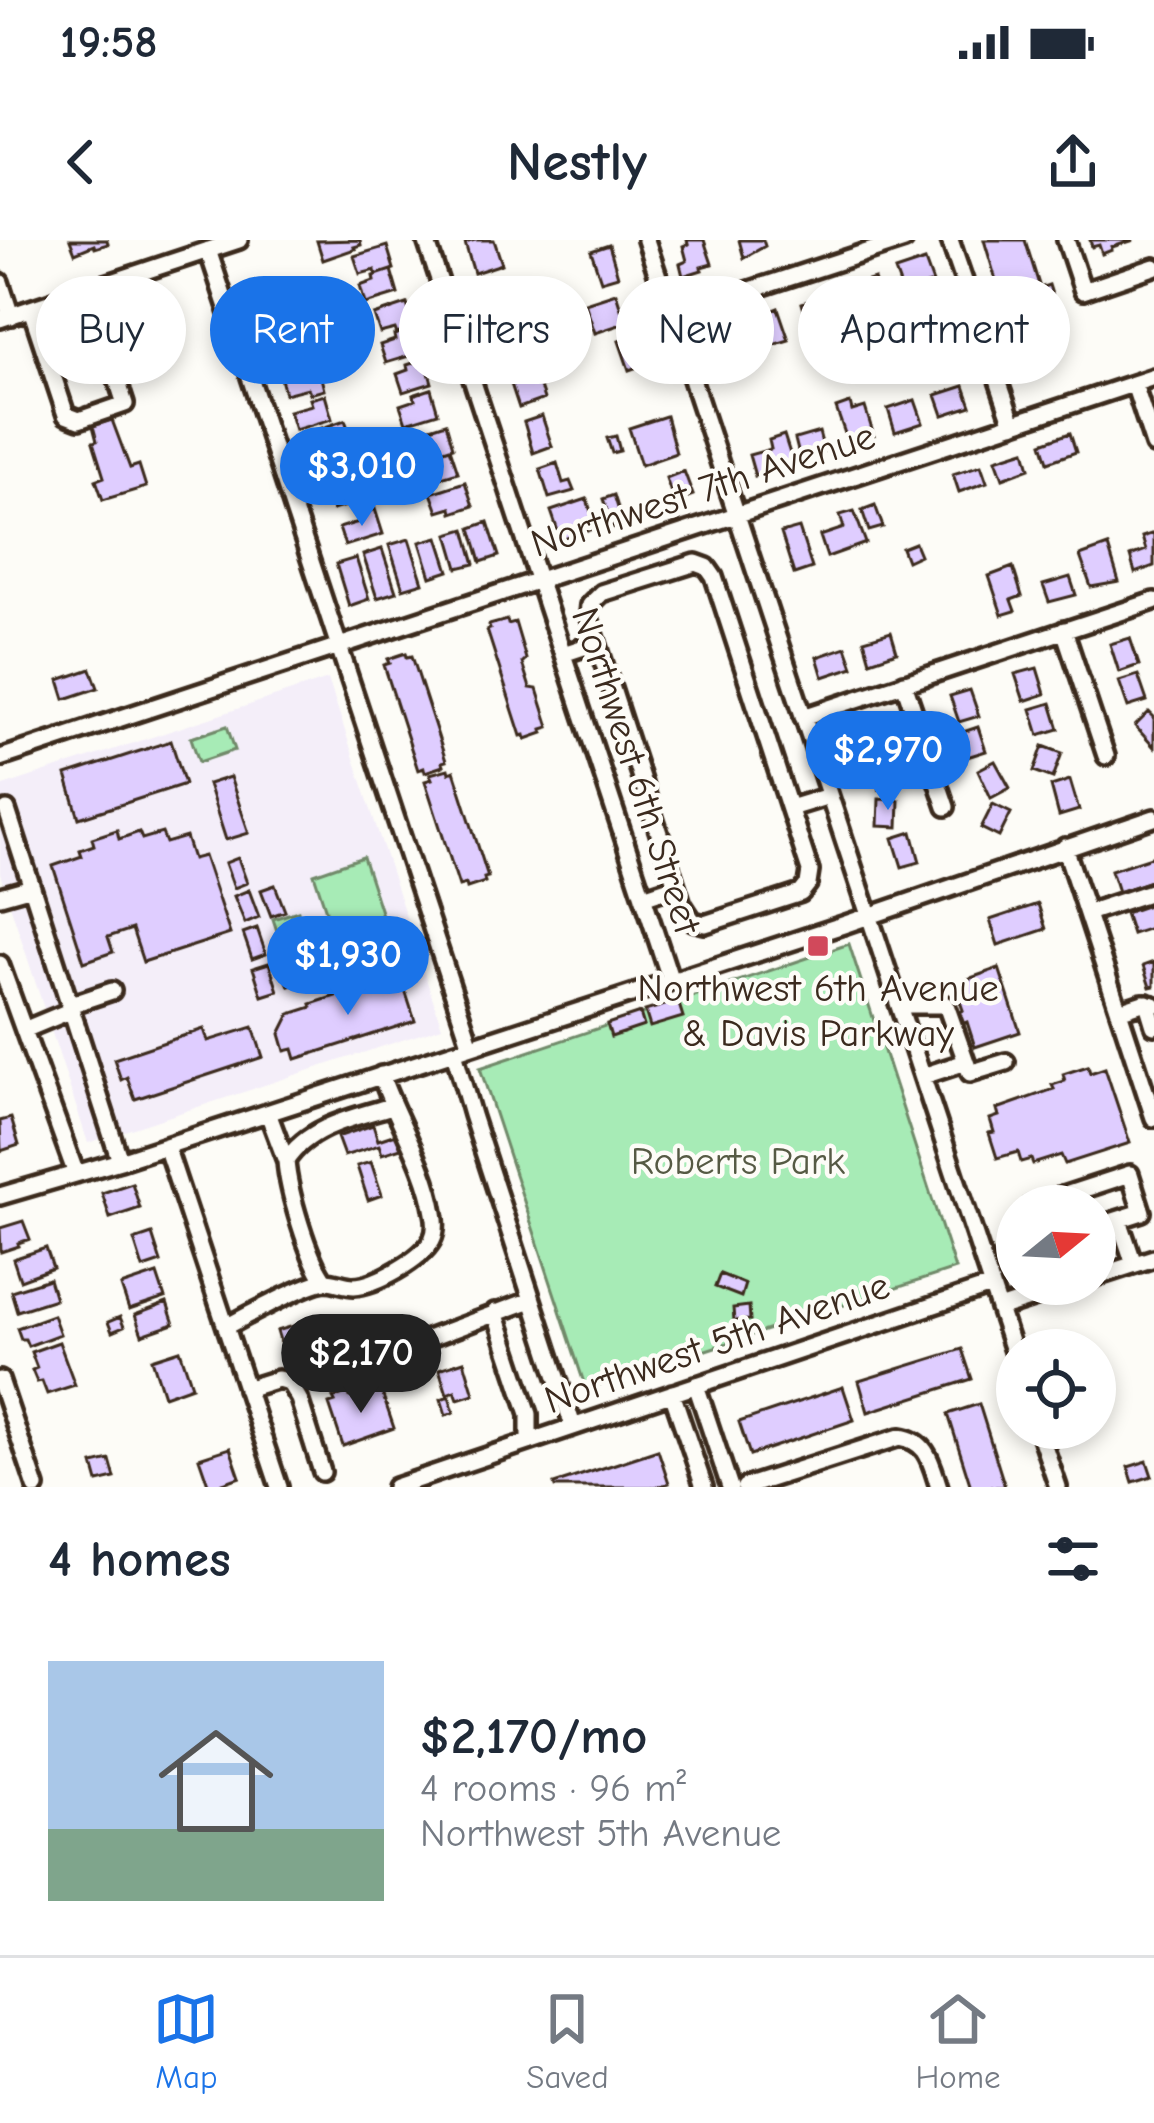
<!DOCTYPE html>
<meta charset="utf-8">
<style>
body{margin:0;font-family:"Comic Neue",sans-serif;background:#f2f2f3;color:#1f2937;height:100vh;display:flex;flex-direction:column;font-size:45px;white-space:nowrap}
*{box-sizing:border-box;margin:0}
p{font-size:39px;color:#747a83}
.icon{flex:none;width:66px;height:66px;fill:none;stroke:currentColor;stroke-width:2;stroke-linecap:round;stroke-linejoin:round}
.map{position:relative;height:1247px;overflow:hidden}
.drawer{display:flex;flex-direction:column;background:#fff;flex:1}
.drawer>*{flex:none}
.top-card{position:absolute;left:36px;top:36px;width:1083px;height:108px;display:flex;gap:24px}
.needle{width:78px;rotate:72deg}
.buttons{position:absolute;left:996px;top:945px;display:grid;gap:24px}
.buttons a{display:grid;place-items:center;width:120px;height:120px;border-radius:50%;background:#fff;box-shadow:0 6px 18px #0003;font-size:60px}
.price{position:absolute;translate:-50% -102px;padding:0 27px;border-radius:42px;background:#1a73e8;color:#fff;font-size:39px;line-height:78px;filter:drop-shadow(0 3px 6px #0008)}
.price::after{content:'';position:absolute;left:50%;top:72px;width:36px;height:27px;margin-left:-18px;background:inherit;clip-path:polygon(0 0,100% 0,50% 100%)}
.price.active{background:#222;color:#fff}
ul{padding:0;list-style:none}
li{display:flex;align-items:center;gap:36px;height:300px;padding:0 48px}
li+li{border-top:3px solid #e0e1e3}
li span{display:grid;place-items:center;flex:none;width:336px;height:240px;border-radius:0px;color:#555}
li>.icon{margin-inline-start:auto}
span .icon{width:144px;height:144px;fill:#fffc;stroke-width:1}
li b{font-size:51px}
h2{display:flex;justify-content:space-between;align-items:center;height:144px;padding:0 48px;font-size:51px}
.chip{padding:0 42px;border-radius:54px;background:#fff;box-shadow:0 6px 18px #0003;font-size:42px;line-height:108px}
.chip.active{background:#1a73e8;color:#fff}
.status{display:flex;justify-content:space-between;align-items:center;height:84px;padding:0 60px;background:#fff;direction:ltr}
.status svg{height:33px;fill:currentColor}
header{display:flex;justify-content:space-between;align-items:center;height:156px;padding:0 48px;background:#fff;font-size:54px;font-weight:800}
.menu{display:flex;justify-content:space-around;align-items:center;height:168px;border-top:3px solid #e0e1e3;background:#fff;font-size:33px;color:#747a83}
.menu a{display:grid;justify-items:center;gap:6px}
.menu .active{color:#1a73e8}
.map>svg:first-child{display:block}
.built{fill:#f4eef9}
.green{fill:#a7ebb6;stroke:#718a6a;stroke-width:3}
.water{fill:#90dfef;stroke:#6e979b;stroke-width:3}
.building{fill:#dfcdff;stroke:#3b2a1e;stroke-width:3}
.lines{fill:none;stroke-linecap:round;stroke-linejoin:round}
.minor-casing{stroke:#3b2a1e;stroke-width:24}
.minor{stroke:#fdfcf7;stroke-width:15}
.poi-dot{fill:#d1495b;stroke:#fdfcf7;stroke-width:4.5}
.labels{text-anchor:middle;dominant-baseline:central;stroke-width:9;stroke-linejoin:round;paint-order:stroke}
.street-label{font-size:39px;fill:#3b2a1e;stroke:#fdfcf7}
.poi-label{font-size:39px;fill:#3b2a1e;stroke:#fdfcf7}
.park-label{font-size:39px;fill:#565a44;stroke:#fdfcf7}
</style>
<div class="status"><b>19:58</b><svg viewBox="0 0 49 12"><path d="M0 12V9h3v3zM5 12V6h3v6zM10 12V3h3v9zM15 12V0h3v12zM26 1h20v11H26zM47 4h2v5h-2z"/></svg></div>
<header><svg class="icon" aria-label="back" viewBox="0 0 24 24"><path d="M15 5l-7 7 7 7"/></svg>Nestly<svg class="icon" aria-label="share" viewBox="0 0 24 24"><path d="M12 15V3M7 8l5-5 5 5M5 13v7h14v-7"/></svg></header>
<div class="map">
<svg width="1154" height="1247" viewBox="0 0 1154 1247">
<rect width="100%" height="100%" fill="#fdfcf7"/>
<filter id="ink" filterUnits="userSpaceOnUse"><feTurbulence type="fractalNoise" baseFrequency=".00833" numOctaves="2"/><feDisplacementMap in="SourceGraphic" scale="24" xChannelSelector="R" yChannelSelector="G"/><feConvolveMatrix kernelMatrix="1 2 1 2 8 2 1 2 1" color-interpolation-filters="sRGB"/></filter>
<g filter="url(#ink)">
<!-- built -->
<path class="built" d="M328 439 442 787 88 903 0 634V547Z"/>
<!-- green -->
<path class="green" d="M227 486 235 510 199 522 191 498Z
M363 617 382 675 333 692 314 634Z
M298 671 306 698 282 706 273 679Z
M849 704 955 1029 586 1149 480 828Z"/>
<!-- water -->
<path class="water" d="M359 1121 366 1140 335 1150 328 1131Z"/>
<!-- building -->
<path class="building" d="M70 0H107L108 4 95 8 94 5 75 13Z
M360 0 361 5 354 7 355 9 323 20 317 1Z
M475 0H494L502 24 474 33 465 3Z
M687 0H704L712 24 701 27 702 30 683 36 680 24 687 21 683 6 688 4Z
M739 0H763L765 6 744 18Z
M984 0H1025L1040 48 1049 45 1055 64 1045 68 1046 70 1004 81 997 62 1002 60Z
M1090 0H1134L1112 7V10L1102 14 1099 5 1092 7Z
M609 5 618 36 601 41 591 11Z
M387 6 394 29 376 35 375 30 360 34 354 16Z
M925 21 933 43 903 53 895 31Z
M391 30 398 54 365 64 360 46 374 41 373 36Z
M874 39 881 59 855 67 849 47Z
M498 42 508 72 489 78 479 48Z
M616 53 621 69 629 66 634 80 595 93 585 63Z
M827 55 834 76 808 84 802 63Z
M302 64 309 89 294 93 292 87 269 94 264 75Z
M407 64 414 88 397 94 395 89 380 93 374 75Z
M778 68 789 100 763 108 752 78Z
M742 81 754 116 720 126 709 92Z
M512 87 519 106 525 104 529 116 504 123 494 93Z
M411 89 419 113 386 123 380 105 395 100 394 95Z
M309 94 316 119 279 130 273 111 296 105 295 99Z
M637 95 639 101 642 100 646 124 629 130 619 101Z
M425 119 432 143 403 152 397 134 408 130 407 125Z
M318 125 324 150 310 154 308 148 285 154 280 135Z
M534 129 544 159 519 168 509 138Z
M964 146 971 166 943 175 936 155Z
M431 149 438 173 406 183 400 165 415 160 413 155Z
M325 155 332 179 295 190 289 171 312 165 310 159Z
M915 160 923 183 895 192 888 169Z
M850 163 852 171 865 167 874 196 849 205 836 168Z
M542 176 552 206 533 213 524 182Z
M666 176 676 213 641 225 629 188Z
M112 180 130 228 139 225 146 247 103 260 96 240 104 237 93 202 97 201 93 186Z
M345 180 354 205 338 210 336 204 314 211 308 193Z
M446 183 453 207 435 213 433 207 418 212 412 194Z
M819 192 824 211 800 219 795 199Z
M1070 193 1076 212 1048 222 1042 203Z
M784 195 793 223 755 236 749 215 771 209 769 200Z
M616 196 620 211 612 213 607 198Z
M450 208 458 232 425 242 419 224 433 219 432 214Z
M355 210 363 234 325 247 319 229 341 222 339 215Z
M1025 210 1030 228 1003 238 996 219Z
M557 223 563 243 570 241 574 251 549 258 540 229Z
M981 225 987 242 959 252 953 234Z
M684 231 693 255 674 262 666 238Z
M365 239 373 264 358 269 356 263 333 270 327 252Z
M465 242 473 266 452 273 451 268 438 272 431 253Z
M614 255 623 284 613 288 603 259Z
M587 259 596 288 561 300 551 271Z
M875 265 883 287 869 291 862 270Z
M375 269 383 294 345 306 339 288 362 281 359 275Z
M854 271 866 303 827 317 820 296 844 288 840 275Z
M488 282 499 316 481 322 471 288Z
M799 288 812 328 794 334 781 293Z
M465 289 475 324 458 328 448 294Z
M1154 293V326L1135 333 1130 316 1146 310 1142 297Z
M438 297 449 331 431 337 420 302Z
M409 299 423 343 403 349 389 305Z
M915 303 920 315 907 321 902 308Z
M1108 306 1119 342 1091 347 1080 316Z
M382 309 396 352 377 358 363 315Z
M356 318 369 359 349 366 336 324Z
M1013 327 1022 356 1011 360 1015 371 1002 375 989 336Z
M1070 337 1076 355 1049 362 1043 345Z
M507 380 508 384 515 382 526 419 522 423 530 448 537 449 549 487 542 489 543 493 526 499 525 495 521 496 487 390 490 389 489 385Z
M891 392 897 412 870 421 864 400Z
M1130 398 1139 425 1119 432 1110 404Z
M846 407 853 427 823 437 817 417Z
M406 413 407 417 412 416 446 521 442 522 443 526 425 532 424 528 418 530 384 425 390 423 388 419Z
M1037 428 1045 454 1024 461 1015 434Z
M91 429 98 448 65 459 59 440Z
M1138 435 1147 461 1128 467 1119 441Z
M970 450 979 476 959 482 950 456Z
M1051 463 1059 489 1039 495 1031 469Z
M1149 472 1154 477V507L1135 486Z
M876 481 884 507 864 514 856 488Z
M978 487 986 511 967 517 960 493Z
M171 501 185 544 79 578 66 535Z
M1043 506 1062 513 1053 538 1034 531Z
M891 516 899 542 879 549 871 524Z
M995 521 1010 548 991 558 978 530Z
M448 529 449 533 454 531 488 637 484 638 485 642 467 648 466 644 459 646 425 541 432 539 430 534Z
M230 537 249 593 226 600 208 544Z
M1070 540 1079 570 1059 576 1051 546Z
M879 559 899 560 898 587 878 586Z
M993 564 1011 573 999 597 981 588Z
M117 590 119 599 139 592 142 599 162 593 166 603 186 597 193 619 204 616 230 694 143 722 132 689 108 697 113 712 84 722 53 626 82 616 80 610 94 605 92 598Z
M912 592 920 622 902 627 893 598Z
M1154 616V640L1118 652 1111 630Z
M238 618 247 643 234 648 225 623Z
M275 645 285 671 271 676 261 650Z
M249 650 259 677 245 683 234 656Z
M1154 663V687L1132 694 1125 673Z
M1038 664 1046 689 998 705 990 680Z
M386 686 395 713 354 726 345 700Z
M257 688 266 714 252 719 243 693Z
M293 705 306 740 289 746 276 711Z
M325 710 332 732 318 736 311 714Z
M1154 722V746L1150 747 1143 726Z
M269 723 278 751 262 756 253 728Z
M999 728 1020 792 975 807 967 782 959 785 955 773 963 770 954 744Z
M400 735 415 781 296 819 293 809 285 811 280 794 290 774 312 767 311 764Z
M678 761 683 777 650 787 645 771Z
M640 773 644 786 611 797 607 784Z
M253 787 263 817 135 859 127 837 121 840 114 819 204 789 208 801Z
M1088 826 1090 833 1105 828 1130 903 1065 924 1061 915 1033 924 1031 919 1021 922 1018 912 997 918 989 893 994 892 990 879 999 876 997 869 1054 849 1052 845 1065 841 1063 834Z
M11 878 19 905 1 911 0 881Z
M373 885 378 900 396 894 401 908 382 914 379 905 344 916 337 897Z
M371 922 382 955 368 960 357 926Z
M132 943 140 968 110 978 102 953Z
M23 981 30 999 18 1003 19 1006 1 1012 0 988Z
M152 994 161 1022 143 1028 134 1000Z
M46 1008 53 1028 20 1040 13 1019Z
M157 1034 165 1058 129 1070 121 1046Z
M720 1034 745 1044 741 1057 715 1047Z
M49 1039 55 1059 17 1071 11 1051Z
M167 1063 174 1084 142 1095 135 1075Z
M749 1066 750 1080 734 1081 733 1068Z
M53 1075 60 1094 28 1106 25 1099H21L17 1088Z
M338 1075 344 1092 322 1100 316 1082Z
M120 1077 124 1087 112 1092 108 1082Z
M303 1083 310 1103 283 1111 277 1091Z
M59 1102 75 1145 47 1154 42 1141 37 1142 32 1130 37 1128 31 1112Z
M962 1109 972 1139 868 1172 859 1141Z
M180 1110 192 1146 164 1156 152 1119Z
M464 1121 474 1154 458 1159 455 1151 447 1154 439 1129Z
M380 1147 394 1188 343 1206 329 1164 335 1162 333 1158 348 1152 350 1157Z
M843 1147 854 1180 750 1215 739 1182Z
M449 1156 454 1172 446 1175 441 1159Z
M979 1164 1005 1247H971L948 1174Z
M230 1208 240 1237 223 1243 224 1247H209L199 1218Z
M658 1210 669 1243 658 1247H555L554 1244Z
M110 1220 115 1238 98 1242 93 1224Z
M1147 1221 1152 1236 1133 1242 1128 1227Z"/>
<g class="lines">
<!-- minor casing -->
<g class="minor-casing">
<path id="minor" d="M426 0 671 741
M646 0 1017 1123
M950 0 1013 184
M1066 0 1083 51 1154 27
M208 10 471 806
M0 42 11 76
M31 69 66 175 79 180 125 164 88 50
M671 76 904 0
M0 79 239 0
M1134 144 1154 205
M696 323 707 327 714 337 810 631 808 644 801 653 705 684 693 681 682 664 588 375 589 365 601 353Z
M1064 390 1106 516
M563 414 596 403
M904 443 946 567
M803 477 1154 361
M0 518 1154 137
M790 568 829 556
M7 570 120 921
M1065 607 1154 878
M0 656 32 647
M643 657 676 646
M1087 673 1154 651
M0 724 76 934
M1147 763 1154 786
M70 765 112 751
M899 765H946L970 833 1006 822
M1119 771 1143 763 1154 765
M24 790 72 770
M454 812 472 875 573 1186
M923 836 966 822
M268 873 286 921
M166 906 279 1247
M0 956 120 921 843 685 1154 578
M1032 966 1130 934 1142 972 1095 987
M1119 980 1134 1024
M1095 1037 1154 1018
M325 1041C308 1019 288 950 286 921 308 886 355 877 392 866
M999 1069 1075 1044
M495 1072 529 1174V1201
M226 1087C244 1077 309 1042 326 1041 335 1041 345 1046 354 1046 376 1045 421 1020 432 1000 436 992 436 982 434 973 426 924 397 881 381 835
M422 1101 531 1060
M0 1140 36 1247
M696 1145 730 1247
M246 1149 278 1139 289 1142 299 1159 322 1232
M672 1153 704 1247
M1038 1188 1058 1247
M395 1247 991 1046
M745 1247 900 1197C928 1201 931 1223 939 1247"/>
</g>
<!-- minor -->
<use href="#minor" class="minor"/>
</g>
</g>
<!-- markers -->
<rect class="poi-dot" x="806" y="694" width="24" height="24" rx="6"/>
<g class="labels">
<!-- street labels -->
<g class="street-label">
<text transform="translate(703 250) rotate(-18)">Northwest 7th Avenue</text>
<text transform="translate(636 531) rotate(72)">Northwest 6th Street</text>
<text transform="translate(717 1103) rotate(-19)">Northwest 5th Avenue</text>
</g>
<!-- poi labels -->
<g class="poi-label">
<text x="818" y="748">Northwest 6th Avenue<tspan x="818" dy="45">&amp; Davis Parkway</tspan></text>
</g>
<!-- park labels -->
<g class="park-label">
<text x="738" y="921">Roberts Park</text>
</g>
</g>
</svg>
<div class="buttons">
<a><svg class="needle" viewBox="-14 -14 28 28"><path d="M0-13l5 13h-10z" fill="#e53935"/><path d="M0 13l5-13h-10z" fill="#747a83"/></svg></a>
<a><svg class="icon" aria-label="locate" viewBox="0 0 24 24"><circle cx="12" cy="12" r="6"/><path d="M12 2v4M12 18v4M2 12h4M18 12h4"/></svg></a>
</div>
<b class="price" style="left:362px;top:289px">$3,010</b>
<b class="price" style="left:888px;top:573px">$2,970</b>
<b class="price" style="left:348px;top:778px">$1,930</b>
<b class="price active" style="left:361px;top:1176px">$2,170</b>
<div class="top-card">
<a class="chip">Buy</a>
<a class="chip active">Rent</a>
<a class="chip">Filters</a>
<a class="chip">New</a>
<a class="chip">Apartment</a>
</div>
</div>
<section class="drawer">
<h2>4 homes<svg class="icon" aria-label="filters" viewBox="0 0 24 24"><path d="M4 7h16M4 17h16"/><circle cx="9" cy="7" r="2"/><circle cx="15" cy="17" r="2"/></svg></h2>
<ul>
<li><span style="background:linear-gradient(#a9c7e8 70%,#7fa58c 0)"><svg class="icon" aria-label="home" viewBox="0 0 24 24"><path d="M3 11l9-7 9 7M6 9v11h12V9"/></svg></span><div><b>$2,170/mo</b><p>4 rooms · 96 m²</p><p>Northwest 5th Avenue</p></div></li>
</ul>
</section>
<nav class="menu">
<a class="active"><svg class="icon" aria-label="map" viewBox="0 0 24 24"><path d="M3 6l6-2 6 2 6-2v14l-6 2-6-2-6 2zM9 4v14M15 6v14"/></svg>Map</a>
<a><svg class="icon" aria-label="saved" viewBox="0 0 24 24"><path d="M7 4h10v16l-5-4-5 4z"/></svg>Saved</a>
<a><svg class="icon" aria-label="home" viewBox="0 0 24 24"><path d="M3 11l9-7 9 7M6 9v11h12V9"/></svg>Home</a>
</nav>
